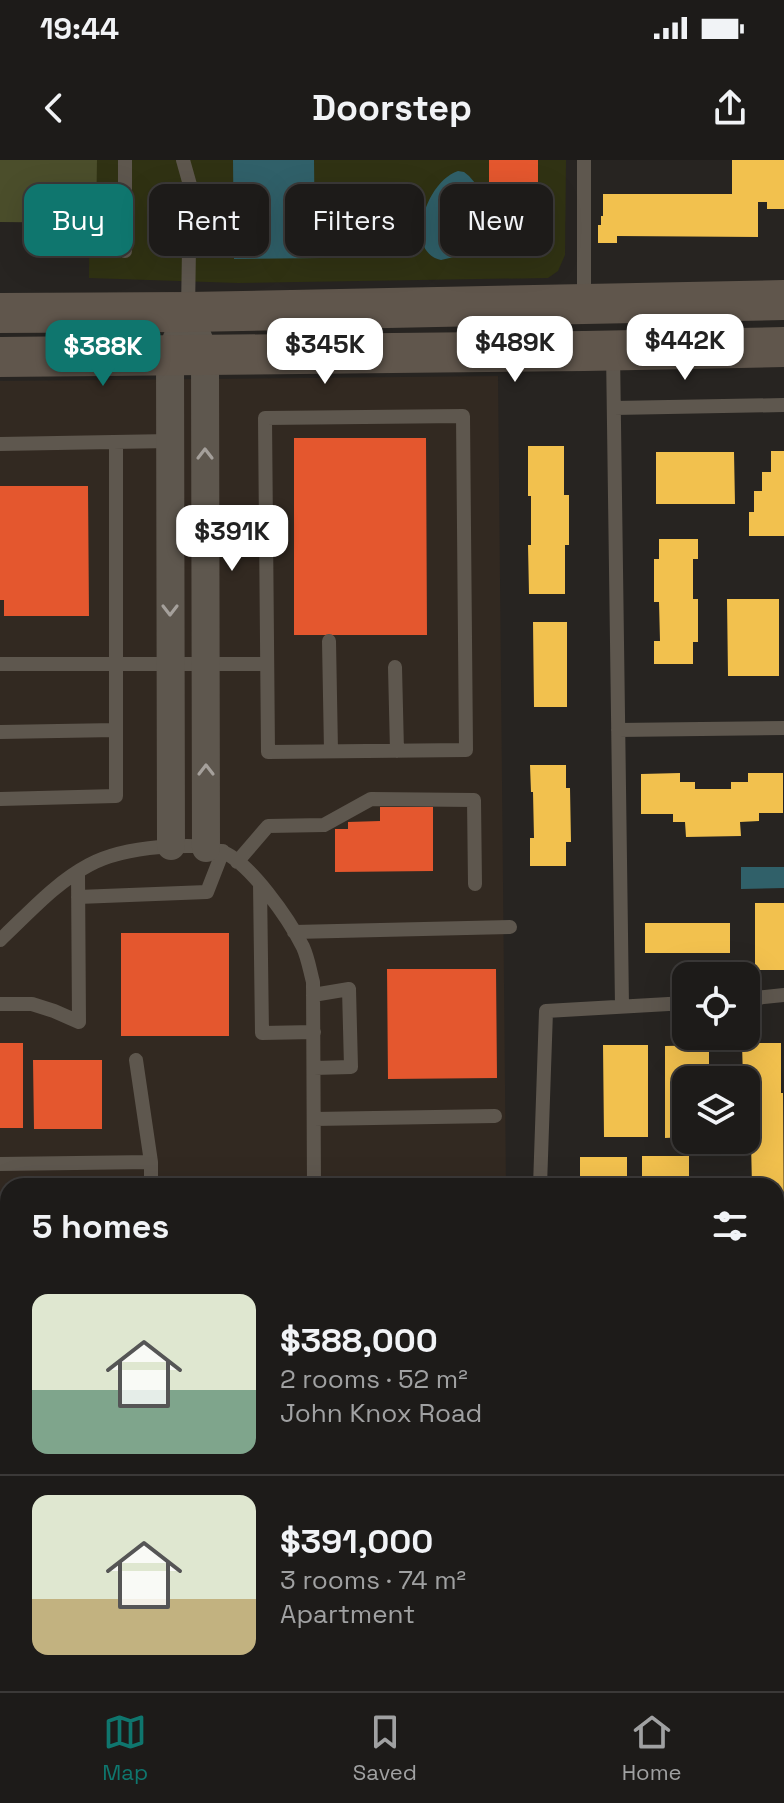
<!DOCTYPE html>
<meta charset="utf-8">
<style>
body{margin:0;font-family:"Space Grotesk",sans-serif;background:#252422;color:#f1f3f6;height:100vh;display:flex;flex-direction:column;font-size:30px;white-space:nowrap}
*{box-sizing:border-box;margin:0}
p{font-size:26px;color:#a0a1a2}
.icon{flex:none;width:44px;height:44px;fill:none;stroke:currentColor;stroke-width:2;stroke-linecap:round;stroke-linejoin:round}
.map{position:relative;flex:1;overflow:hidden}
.side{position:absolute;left:0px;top:1018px;width:784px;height:514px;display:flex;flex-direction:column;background:#1d1b19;border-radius:24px 24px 0 0;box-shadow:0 8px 32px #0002,0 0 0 2px #3b3938}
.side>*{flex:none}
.guide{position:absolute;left:24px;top:24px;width:736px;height:72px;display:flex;gap:16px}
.fabs{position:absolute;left:672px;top:802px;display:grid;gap:16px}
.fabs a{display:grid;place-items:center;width:88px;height:88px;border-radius:16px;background:#1d1b19;box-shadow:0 8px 32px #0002,0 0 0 2px #3b3938;font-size:40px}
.price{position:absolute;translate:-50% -68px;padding:0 18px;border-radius:16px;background:#fff;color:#222;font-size:26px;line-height:52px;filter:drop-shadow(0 2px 4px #0008)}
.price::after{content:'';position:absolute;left:50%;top:48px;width:24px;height:18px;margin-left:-12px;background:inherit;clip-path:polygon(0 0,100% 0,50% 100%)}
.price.current{background:#0f766e;color:#fff}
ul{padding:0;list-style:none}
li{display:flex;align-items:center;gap:24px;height:200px;padding:0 32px}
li+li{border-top:2px solid #3b3938}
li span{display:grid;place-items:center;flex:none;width:224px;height:160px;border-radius:16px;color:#555}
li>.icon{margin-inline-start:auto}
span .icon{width:96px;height:96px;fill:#fffc;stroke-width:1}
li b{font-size:34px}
h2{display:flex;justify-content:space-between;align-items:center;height:96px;padding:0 32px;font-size:34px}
.pill{padding:0 28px;border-radius:16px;background:#1d1b19;box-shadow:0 8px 32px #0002,0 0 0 2px #3b3938;font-size:28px;line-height:72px}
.pill.current{background:#0f766e;color:#fff}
.status{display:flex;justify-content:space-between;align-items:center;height:56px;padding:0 40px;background:#1d1b19;direction:ltr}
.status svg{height:22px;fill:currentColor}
header{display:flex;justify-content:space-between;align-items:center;height:104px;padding:0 32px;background:#1d1b19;font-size:36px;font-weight:700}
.dock{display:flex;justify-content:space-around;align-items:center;height:112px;border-top:2px solid #3b3938;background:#1d1b19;font-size:22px;color:#a0a1a2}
.dock a{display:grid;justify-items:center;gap:4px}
.dock .current{color:#0f766e}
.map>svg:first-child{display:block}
.built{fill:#322921}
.green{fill:#303213}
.forest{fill:#4b4e2b}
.water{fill:#306069}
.homes{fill:#f2c14e}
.shops{fill:#e4572e}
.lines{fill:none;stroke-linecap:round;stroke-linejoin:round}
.path{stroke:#5d5751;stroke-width:4;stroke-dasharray:2 6;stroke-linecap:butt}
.service{stroke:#5e574e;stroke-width:14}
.minor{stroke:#5e574e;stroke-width:28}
.secondary{stroke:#60564c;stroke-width:40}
.oneway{stroke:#a5a09b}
</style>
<div class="status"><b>19:44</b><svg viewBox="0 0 49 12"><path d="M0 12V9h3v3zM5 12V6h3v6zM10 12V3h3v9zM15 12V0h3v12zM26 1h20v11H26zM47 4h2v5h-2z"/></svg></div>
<header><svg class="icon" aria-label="back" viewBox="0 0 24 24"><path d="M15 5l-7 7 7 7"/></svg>Doorstep<svg class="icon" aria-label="share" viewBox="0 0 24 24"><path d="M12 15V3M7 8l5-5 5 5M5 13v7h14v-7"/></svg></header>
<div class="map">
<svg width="784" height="1531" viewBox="0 0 784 1531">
<rect width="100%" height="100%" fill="#272421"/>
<!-- built -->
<path class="built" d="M498 216 506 1026H8V1524H141V1531H0V221Z"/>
<!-- green -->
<path class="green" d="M90 0H566L565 95 558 111 548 118 238 123 89 118Z"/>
<!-- forest -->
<path class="forest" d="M0 0H97L96 63 0 62Z
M141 1524H540L541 1531H141Z"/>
<!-- water -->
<path class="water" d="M233 0H314L315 90 320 91 321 98 234 99Z
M458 11 464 12 469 16 505 58 529 67 520 96 497 87 441 100C403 92 426 21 458 11Z
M741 707H784V728L741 729Z"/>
<!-- homes -->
<path class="homes" d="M732 0H784V49H767V42H758V77L617 76V83H598V65H601V56H603V34H732Z
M528 286H564V335H569V385H565V434H529L528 385H531V336H528Z
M771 291H784V376H749V352H754V331H762V312H771Z
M656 292H734L735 344H656Z
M659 379H698V399H693V439H698V482H693V504H654V481H660L659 442H654V399H659Z
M727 439H779V516H728Z
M533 462H567V547H534Z
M530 605H566V628H570L571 682H566V706H530V678H534L533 632H531Z
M680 613V622H695V629H731V622H748V613H783V653H759V661L740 662 741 676 686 677 685 662H673V654H641V614Z
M755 743H784V810H755Z
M645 763H730V793H645Z
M742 883H781V933H783L784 1084H776V1026H752L751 983H748L747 934 746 920H743Z
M603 885H648V977H604Z
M709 885V920H686V977L665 978V886Z
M642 996H689V1026H642Z
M580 997H627V1026H580Z"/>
<!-- shops -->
<path class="shops" d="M489 0H538V27L489 26Z
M294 278H426L427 475H294Z
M0 326H88L89 456H4V440H0Z
M380 647H433V711L335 712V669H348V662L380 661Z
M121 773H229V876H121Z
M387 809H496L497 918 388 919Z
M0 883H23V968H0Z
M33 900H102V969H34Z
M0 1044H8V1130H0Z"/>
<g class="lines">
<!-- path -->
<path class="path" d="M546 71 551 68 543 49 547 47 548 50"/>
<!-- service -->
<path class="service" d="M125 0V91
M183 0 190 25 188 151
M584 0V140
M613 191 622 846
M614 248 784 245
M463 256 466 590 268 592 265 258Z
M0 284 170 281
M329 481 331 591
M0 504H267
M395 507 397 591
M618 570 784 568
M0 572 116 570
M0 639 116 636V282
M237 702 268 666 324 665 371 639 474 640 475 724
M260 724 262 873 314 872
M78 737 207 732 223 691
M294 772 510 767
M0 780C28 754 55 723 89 705 109 694 137 689 160 687 181 686 200 684 220 691 249 700 290 761 303 787 308 798 310 811 313 822L314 1026
M313 835 349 829 351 907 314 908
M746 839 784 835
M0 844H32L54 851 79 862 78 713
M136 900 151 1002V1026
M314 959 495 956
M0 1004 151 1002
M540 1026 546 851 686 843
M0 1200 3 1202 5 1522V1528H0
M776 1216 784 1217
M532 1531V1524
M776 1531 784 1496"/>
<!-- minor -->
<path class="minor" d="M188 152 205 195 206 688
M171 686 170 196 177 178"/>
<!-- secondary -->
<path class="secondary" d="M0 153 188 152 784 140
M0 197 585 191 784 187"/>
</g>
<!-- one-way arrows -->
<defs><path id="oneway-chevron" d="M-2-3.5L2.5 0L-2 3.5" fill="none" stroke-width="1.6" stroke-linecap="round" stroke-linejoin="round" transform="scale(2)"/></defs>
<g class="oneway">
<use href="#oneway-chevron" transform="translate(205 294) rotate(-90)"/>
<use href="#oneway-chevron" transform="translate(170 450) rotate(90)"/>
<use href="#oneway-chevron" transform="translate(206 610) rotate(-90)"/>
</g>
</svg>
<div class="fabs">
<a><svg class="icon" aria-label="locate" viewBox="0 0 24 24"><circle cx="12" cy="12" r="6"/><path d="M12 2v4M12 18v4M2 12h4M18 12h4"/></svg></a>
<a><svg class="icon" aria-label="layers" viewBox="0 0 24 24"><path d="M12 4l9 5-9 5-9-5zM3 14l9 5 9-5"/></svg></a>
</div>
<b class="price" style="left:685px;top:222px">$442K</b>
<b class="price" style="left:515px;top:224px">$489K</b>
<b class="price" style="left:325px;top:226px">$345K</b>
<b class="price current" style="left:103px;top:228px">$388K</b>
<b class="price" style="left:232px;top:413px">$391K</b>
<div class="guide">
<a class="pill current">Buy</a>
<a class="pill">Rent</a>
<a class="pill">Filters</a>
<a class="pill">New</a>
</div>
<section class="side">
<h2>5 homes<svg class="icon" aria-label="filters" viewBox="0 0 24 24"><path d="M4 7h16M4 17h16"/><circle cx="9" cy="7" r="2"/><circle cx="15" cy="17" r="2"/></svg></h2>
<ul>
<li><span style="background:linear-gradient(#dfe7d0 60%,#7fa58c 0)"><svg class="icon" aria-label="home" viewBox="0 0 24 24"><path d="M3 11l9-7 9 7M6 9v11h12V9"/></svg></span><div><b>$388,000</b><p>2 rooms · 52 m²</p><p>John Knox Road</p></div></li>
<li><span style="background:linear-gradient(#dfe7d0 65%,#c2b280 0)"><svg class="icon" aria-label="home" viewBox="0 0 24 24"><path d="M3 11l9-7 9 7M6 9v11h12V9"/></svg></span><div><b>$391,000</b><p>3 rooms · 74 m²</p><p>Apartment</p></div></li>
</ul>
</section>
</div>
<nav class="dock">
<a class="current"><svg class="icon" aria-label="map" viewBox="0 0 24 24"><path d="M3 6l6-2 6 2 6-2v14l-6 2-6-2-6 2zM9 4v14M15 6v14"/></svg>Map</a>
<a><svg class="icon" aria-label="saved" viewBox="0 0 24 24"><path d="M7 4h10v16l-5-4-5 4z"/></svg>Saved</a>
<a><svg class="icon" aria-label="home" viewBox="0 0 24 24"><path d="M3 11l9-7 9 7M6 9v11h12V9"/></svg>Home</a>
</nav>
